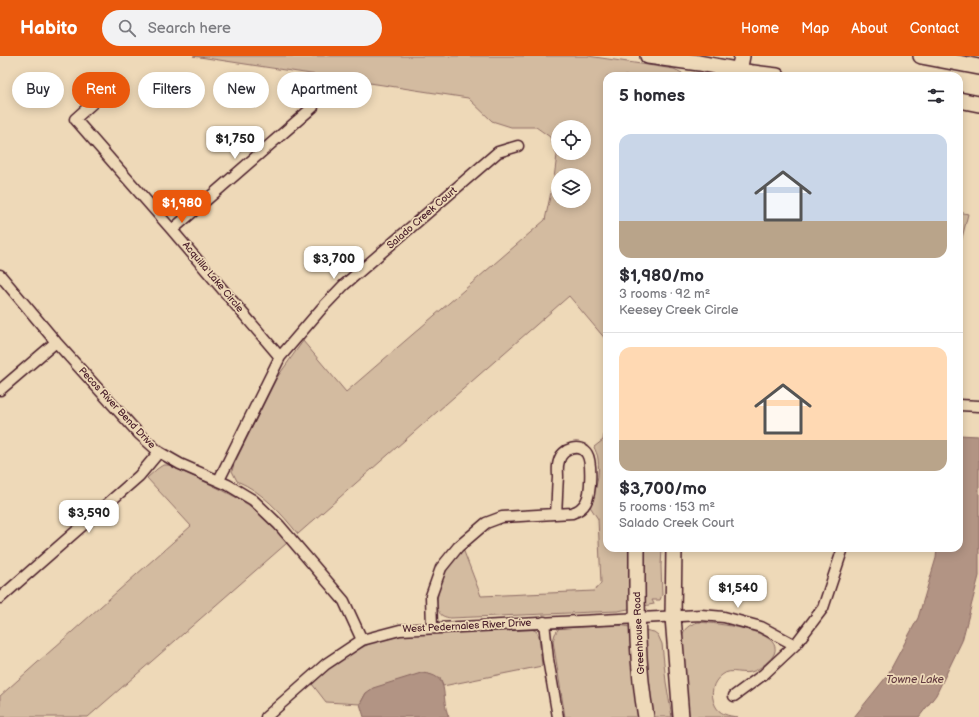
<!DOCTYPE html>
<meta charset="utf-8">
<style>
body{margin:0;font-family:"Balsamiq Sans",sans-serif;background:#f2f2f3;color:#2b2b33;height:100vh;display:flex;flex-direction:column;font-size:15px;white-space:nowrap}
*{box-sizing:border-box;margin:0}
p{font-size:13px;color:#7c7c81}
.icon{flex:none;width:22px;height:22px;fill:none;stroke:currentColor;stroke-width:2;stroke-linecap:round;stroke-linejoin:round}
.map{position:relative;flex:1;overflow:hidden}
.details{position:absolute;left:603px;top:16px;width:360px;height:480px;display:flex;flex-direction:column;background:#fff;border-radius:12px;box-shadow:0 2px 10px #0003}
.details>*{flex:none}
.banner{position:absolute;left:12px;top:16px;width:380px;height:36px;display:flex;gap:8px}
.fabs{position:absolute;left:551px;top:64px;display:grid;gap:8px}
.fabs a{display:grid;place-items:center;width:40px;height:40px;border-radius:50%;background:#fff;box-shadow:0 2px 10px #0003;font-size:20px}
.price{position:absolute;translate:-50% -34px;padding:0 9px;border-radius:8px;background:#fff;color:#222;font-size:13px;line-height:26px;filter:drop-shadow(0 1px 2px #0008)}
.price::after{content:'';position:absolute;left:50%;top:24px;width:12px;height:9px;margin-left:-6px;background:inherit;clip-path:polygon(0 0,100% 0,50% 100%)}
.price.current{background:#ea580c;color:#fff}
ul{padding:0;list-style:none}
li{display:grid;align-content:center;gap:8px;height:212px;padding:0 16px}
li+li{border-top:1px solid #e1e1e2}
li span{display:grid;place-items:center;height:124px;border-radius:12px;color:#555}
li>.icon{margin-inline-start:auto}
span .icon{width:72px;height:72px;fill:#fffc;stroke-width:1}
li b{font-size:17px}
h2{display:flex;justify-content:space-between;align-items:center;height:48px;padding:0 16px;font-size:17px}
.tag{padding:0 14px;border-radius:18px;background:#fff;box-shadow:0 2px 10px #0003;font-size:14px;line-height:36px}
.tag.current{background:#ea580c;color:#fff}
header{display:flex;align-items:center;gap:24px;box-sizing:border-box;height:56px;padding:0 20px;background:#ea580c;color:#fff}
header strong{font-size:19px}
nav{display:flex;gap:22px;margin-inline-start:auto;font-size:14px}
.search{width:280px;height:36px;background:#f2f2f3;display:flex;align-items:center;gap:10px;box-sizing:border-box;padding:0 14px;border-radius:22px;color:#7c7c81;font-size:15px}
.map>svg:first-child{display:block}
.green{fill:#d3bba0;stroke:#8e6d66;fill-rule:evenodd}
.water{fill:#b29484;stroke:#886560}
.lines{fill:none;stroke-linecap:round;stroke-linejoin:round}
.minor-casing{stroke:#4a1f2b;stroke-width:13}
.secondary-casing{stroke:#4a1f2b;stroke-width:18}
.minor{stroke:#eed9b8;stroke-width:10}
.secondary{stroke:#eed9b8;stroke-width:15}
.labels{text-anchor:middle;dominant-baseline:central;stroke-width:3.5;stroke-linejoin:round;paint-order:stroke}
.street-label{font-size:10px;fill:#4a1f2b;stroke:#eed9b8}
.water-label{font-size:11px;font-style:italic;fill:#643c41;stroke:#eed9b8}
</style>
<header>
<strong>Habito</strong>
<div class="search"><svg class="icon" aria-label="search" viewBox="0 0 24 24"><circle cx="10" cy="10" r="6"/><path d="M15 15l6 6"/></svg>Search here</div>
<nav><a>Home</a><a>Map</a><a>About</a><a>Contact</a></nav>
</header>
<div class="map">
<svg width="979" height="661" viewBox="0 0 979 661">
<rect width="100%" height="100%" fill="#eed9b8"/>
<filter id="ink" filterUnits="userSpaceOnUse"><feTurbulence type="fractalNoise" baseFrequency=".025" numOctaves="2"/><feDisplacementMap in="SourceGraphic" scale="8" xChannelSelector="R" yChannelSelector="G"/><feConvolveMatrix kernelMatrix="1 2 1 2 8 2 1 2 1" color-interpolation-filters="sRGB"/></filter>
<g filter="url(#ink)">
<!-- green -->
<path class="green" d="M193 0H588L674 13 682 17V20H607V285L569 240 298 478C281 457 263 436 237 425L232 415 234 408 276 323 303 285 346 336 545 164 554 122 557 99 550 81 536 71H511L492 65 468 42ZM558 71H584V97H558ZM558 119H584V145H558Z
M959 156 968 158 959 194Z
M607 360V492H662L661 510 662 539 660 544H652L654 548 618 555 450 562C445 561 441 560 439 556 434 548 440 526 444 519 449 509 456 501 463 493L481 540 594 535 601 527 598 463 589 449C596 438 600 416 598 403 598 399 595 394 594 391L603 384Z
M163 409H169C197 423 239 439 262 459 271 468 279 478 287 487L88 661H0V640L191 470 147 422 157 413Z
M698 566C711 567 785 573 774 598 772 603 760 613 754 615 744 620 731 611 722 619 712 626 710 638 715 649 719 658 728 660 738 661H689L682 581C684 572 689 569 698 566Z
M607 569H620L654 576 658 579 662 588 666 626 672 661H565L553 585 555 578 559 572Z
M529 572 536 575 539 580 542 610 443 630 440 622 366 637 360 648 326 646 312 628 332 610 351 597 371 587 407 578Z"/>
<!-- water -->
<path class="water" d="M959 379 979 380V520L962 585 936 639 919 661H854L887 620 918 562 936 502 937 492H959Z
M421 617C453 619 439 640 449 661H364L360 648 366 637 373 632Z"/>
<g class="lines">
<!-- minor casing -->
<g class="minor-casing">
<path id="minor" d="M103 38 75 63 172 174 280 301
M172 174 313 51
M0 219 56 286 139 378 159 396 180 408 228 429 253 444 279 469 344 545 362 584
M0 334 56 286
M959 349 979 350
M219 424 280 301 322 252 344 229 498 96 518 90
M0 542 139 420 159 396
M544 566 548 603 558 661
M432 571 431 540 441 512 458 491 486 467 502 461 572 457C578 455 583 452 586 446 591 438 592 406 587 398 581 387 562 392 559 405 557 410 558 416 558 421 557 433 557 445 556 458
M734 640 764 618 795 589 823 552 843 492
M266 661 326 608 362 584 400 574 701 559 724 561 761 571 795 589"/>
</g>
<!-- secondary casing -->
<g class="secondary-casing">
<path id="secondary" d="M648 0 699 7 753 17 777 20
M921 0 979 11
M738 20 742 0
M959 44 979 48
M637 492C637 548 636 605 646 661
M674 492 673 561 681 661"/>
</g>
<!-- minor -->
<use href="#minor" class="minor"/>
<!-- secondary -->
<use href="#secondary" class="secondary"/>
</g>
</g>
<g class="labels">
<!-- street labels -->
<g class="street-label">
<text transform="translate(422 162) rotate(-41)">Salado Creek Court</text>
<text transform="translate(213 221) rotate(50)">Acquilla Lake Circle</text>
<text transform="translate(117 352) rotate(47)">Pecos River Bend Drive</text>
<text transform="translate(467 570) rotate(-3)">West Pedernales River Drive</text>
<text transform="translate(639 577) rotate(-93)">Greenhouse Road</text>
</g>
<!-- water labels -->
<g class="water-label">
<text x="915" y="623">Towne Lake</text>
</g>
</g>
</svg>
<div class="fabs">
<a><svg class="icon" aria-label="locate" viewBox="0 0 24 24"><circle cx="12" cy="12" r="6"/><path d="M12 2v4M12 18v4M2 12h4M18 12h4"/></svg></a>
<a><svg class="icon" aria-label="layers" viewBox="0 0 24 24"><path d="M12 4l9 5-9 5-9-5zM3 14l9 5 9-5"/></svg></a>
</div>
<b class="price" style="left:235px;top:104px">$1,750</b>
<b class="price current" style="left:182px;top:168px">$1,980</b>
<b class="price" style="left:334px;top:224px">$3,700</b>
<b class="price" style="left:89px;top:478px">$3,590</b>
<b class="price" style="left:738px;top:553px">$1,540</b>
<div class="banner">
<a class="tag">Buy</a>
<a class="tag current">Rent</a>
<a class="tag">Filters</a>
<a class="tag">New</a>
<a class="tag">Apartment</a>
</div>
<section class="details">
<h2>5 homes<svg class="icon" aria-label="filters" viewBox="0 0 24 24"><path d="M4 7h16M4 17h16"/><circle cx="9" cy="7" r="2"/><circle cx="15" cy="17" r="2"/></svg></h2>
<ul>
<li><span style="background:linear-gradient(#c9d6e8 70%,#b9a48a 0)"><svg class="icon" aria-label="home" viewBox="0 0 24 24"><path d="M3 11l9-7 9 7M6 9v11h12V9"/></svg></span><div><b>$1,980/mo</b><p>3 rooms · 92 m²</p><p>Keesey Creek Circle</p></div></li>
<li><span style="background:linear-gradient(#ffd9b3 75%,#b9a48a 0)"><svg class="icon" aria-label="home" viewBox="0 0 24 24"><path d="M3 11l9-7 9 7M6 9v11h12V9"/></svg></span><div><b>$3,700/mo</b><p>5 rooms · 153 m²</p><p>Salado Creek Court</p></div></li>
</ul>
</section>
</div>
